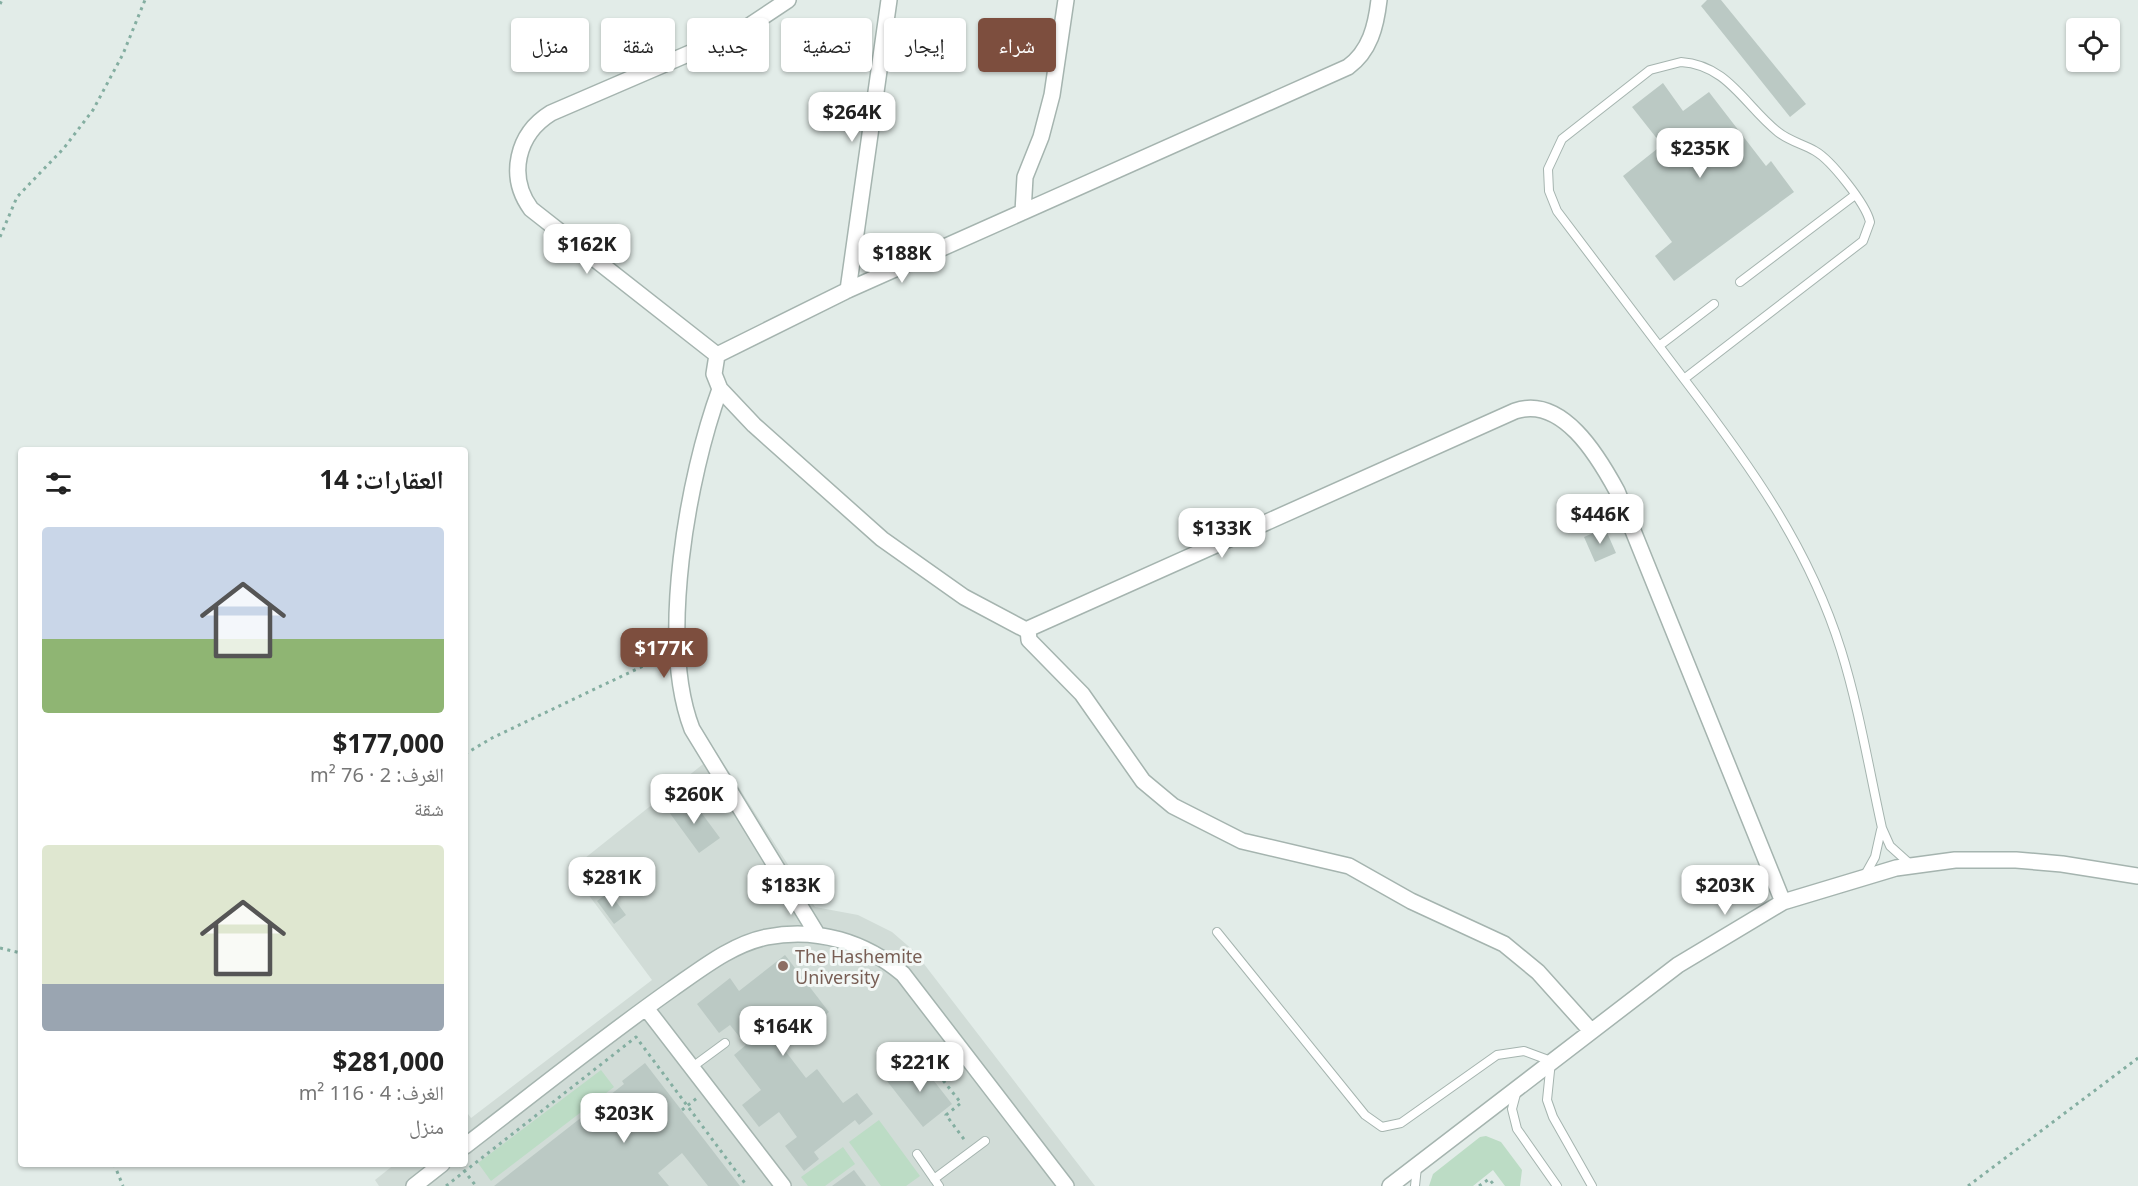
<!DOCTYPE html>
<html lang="ar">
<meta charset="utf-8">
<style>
body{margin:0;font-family:"Noto Sans","Noto Naskh Arabic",sans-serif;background:#f2f2f2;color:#222;direction:rtl;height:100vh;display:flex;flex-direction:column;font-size:22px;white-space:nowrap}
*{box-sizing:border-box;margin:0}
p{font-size:20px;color:#767676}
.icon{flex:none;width:33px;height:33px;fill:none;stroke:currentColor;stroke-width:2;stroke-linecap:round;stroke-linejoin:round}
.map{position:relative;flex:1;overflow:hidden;direction:ltr}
.details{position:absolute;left:18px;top:447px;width:450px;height:720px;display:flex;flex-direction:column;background:#fff;border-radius:6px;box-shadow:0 2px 4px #0004;direction:rtl}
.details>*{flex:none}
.guide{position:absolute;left:486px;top:18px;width:570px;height:54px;direction:rtl;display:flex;gap:12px}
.tools{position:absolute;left:2066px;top:18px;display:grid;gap:12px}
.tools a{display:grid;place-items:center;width:54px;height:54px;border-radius:6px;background:#fff;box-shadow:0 2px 4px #0004;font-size:30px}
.price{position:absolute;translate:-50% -51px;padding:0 14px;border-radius:12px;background:#fff;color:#222;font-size:20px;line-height:39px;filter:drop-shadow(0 2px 3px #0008)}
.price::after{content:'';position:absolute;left:50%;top:36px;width:18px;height:14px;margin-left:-9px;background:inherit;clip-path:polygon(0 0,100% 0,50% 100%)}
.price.selected{background:#7d4e3e;color:#fff}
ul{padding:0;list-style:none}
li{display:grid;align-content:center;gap:12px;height:318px;padding:0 24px}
li span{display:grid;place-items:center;height:186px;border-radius:6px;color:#555}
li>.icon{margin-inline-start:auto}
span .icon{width:108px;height:108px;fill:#fffc;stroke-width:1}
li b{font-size:26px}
h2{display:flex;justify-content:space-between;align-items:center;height:72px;padding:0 24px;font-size:26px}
.chip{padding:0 21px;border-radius:6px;background:#fff;box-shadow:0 2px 4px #0004;font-size:21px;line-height:54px}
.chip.selected{background:#7d4e3e;color:#fff}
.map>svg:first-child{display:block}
.built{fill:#d1dcd7}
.green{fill:#bcdcc5}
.building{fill:#bbc9c4}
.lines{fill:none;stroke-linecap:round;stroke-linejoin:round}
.lane-casing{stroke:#a5b4af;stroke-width:10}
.street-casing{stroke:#a5b4af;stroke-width:18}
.path{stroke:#84aea1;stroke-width:3;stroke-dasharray:3 4.5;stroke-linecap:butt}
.lane{stroke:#fff;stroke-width:8}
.street{stroke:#fff;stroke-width:15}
.education-dot{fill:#8d6e63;stroke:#f3f8f6;stroke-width:2}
.labels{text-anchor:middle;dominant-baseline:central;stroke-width:6;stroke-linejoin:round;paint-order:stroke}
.education-label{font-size:18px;fill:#785e54;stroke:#f3f8f6;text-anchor:start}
</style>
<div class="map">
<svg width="2138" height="1186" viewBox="0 0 2138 1186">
<rect width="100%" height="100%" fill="#e2ece8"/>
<!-- built -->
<path class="built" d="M717 753 815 907 858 915 892 932 914 951 1095 1186H379L375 1180 395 1164H465V1110L471 1118 652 980 570 870Z"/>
<!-- green -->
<path class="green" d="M601 1070 614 1087 491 1181 478 1163Z
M879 1120 920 1176 906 1186H881L849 1142Z
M1486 1136 1501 1142 1522 1170 1520 1186H1505L1493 1170 1473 1186H1429L1433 1174 1480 1137Z
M843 1147 855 1164 825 1186H808L801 1177Z"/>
<!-- building -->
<path class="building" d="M1707 0H1721L1806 104 1790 117 1701 6Z
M1663 83 1683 111 1709 92 1766 166 1771 161 1794 192 1674 281 1655 256 1672 242 1623 176 1662 145 1632 107Z
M1605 528 1616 553 1595 562 1584 537Z
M689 796 720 838 699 853 669 812Z
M609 892 626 915 614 924 597 901Z
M785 955 829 1012 783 1048 806 1078 817 1069 843 1103 857 1093 873 1114 859 1125 855 1120 814 1152 819 1159 804 1171 785 1146 797 1137 779 1112 759 1127 742 1105 761 1090 734 1055 746 1045 730 1025 719 1033 697 1004 730 978 739 991Z
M916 1058 952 1104 923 1127 887 1081Z
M645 1063 740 1186H708L682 1153 658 1173 669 1186H494L624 1084 622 1081Z
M854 1170 866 1186H832Z"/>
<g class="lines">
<!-- lane casing -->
<g class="lane-casing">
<path id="lane" d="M1681 62C1728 65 1745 106 1778 132 1789 141 1803 144 1815 151 1831 160 1866 204 1870 222L1863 241 1684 379 1557 211 1549 191 1548 169 1562 139 1650 70Z
M1740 282 1855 195
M1659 346 1714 304
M1684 379C1749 464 1809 547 1841 650 1859 708 1869 769 1882 828L1890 846 1910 864
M1865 875 1875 857 1881 830
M1217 932 1365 1115 1382 1127 1401 1123 1497 1055 1524 1051 1551 1061 1547 1100 1553 1117 1592 1186
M691 1068 725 1043
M1517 1090 1512 1109 1517 1129 1557 1186
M917 1154 939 1186
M934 1179 985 1141
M1415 1186 1417 1167"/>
</g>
<!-- street casing -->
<g class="street-casing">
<path id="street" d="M1023 212 1025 177 1041 137 1052 95 1066 0
M848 290 889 0
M717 355 531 209C507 176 517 134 551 113L725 38 749 26 788 0
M720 389C688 476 658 641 692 729L817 934
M1028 631 964 597 882 539 754 425 720 389 714 374 717 355 848 290 1348 67C1370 51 1376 26 1379 0
M646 1008 783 1186
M1591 1031 1538 972 1504 944 1411 901 1349 866 1242 841 1173 806 1143 781 1082 694 1029 640 1028 629 1515 411C1562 395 1598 456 1617 491L1783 902
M465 1146C534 1093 601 1039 672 989 701 969 732 944 767 937 817 927 865 942 903 974L1066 1186
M414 1186 442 1164
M1390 1186 1678 965 1783 902 1896 868 1955 860H2016L2062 864 2138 876"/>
</g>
<!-- path -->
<path class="path" d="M0 4 2 0
M0 237 17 197 64 148 93 110 123 54 145 0
M465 754 492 738 662 657
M0 948 21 953
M945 1054 931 1065 961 1103 946 1115 966 1142
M682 1110 697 1098
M114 1164 123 1186
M459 1164 476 1186
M446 1186 636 1037 747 1186
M1479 1186 1489 1179 1495 1186
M1968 1186 2138 1058"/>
<!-- lane -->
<use href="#lane" class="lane"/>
<!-- street -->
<use href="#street" class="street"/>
</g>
<!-- markers -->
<circle class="education-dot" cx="783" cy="966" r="6"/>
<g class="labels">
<!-- education labels -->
<g class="education-label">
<text x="795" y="956">The Hashemite<tspan x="795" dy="21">University</tspan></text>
</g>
</g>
</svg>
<div class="tools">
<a><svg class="icon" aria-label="locate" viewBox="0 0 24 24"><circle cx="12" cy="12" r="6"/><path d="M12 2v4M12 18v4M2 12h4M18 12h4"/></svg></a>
</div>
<b class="price" style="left:852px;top:143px">$264K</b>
<b class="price" style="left:1700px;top:179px">$235K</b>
<b class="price" style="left:587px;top:275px">$162K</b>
<b class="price" style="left:902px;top:284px">$188K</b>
<b class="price" style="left:1600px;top:545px">$446K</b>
<b class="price" style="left:1222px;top:559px">$133K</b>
<b class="price selected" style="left:664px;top:679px">$177K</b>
<b class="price" style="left:694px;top:825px">$260K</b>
<b class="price" style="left:612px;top:908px">$281K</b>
<b class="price" style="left:791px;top:916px">$183K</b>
<b class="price" style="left:1725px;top:916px">$203K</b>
<b class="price" style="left:783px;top:1057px">$164K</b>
<b class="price" style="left:920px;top:1093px">$221K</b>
<b class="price" style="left:624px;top:1144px">$203K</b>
<div class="guide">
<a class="chip selected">شراء</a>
<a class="chip">إيجار</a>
<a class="chip">تصفية</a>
<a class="chip">جديد</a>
<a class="chip">شقة</a>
<a class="chip">منزل</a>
</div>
<section class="details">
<h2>العقارات: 14<svg class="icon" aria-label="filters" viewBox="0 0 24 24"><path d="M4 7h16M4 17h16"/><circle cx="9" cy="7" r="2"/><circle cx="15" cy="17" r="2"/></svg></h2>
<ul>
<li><span style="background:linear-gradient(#c9d6e8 60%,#8fb573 0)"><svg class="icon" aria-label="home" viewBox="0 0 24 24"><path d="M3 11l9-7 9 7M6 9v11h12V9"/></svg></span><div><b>$177,000</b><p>الغرف: 2 · 76 m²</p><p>شقة</p></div></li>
<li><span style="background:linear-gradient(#dfe7d0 75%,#9aa5b1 0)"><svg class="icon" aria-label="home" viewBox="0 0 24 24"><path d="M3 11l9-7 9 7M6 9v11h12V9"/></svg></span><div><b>$281,000</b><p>الغرف: 4 · 116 m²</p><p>منزل</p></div></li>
</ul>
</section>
</div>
